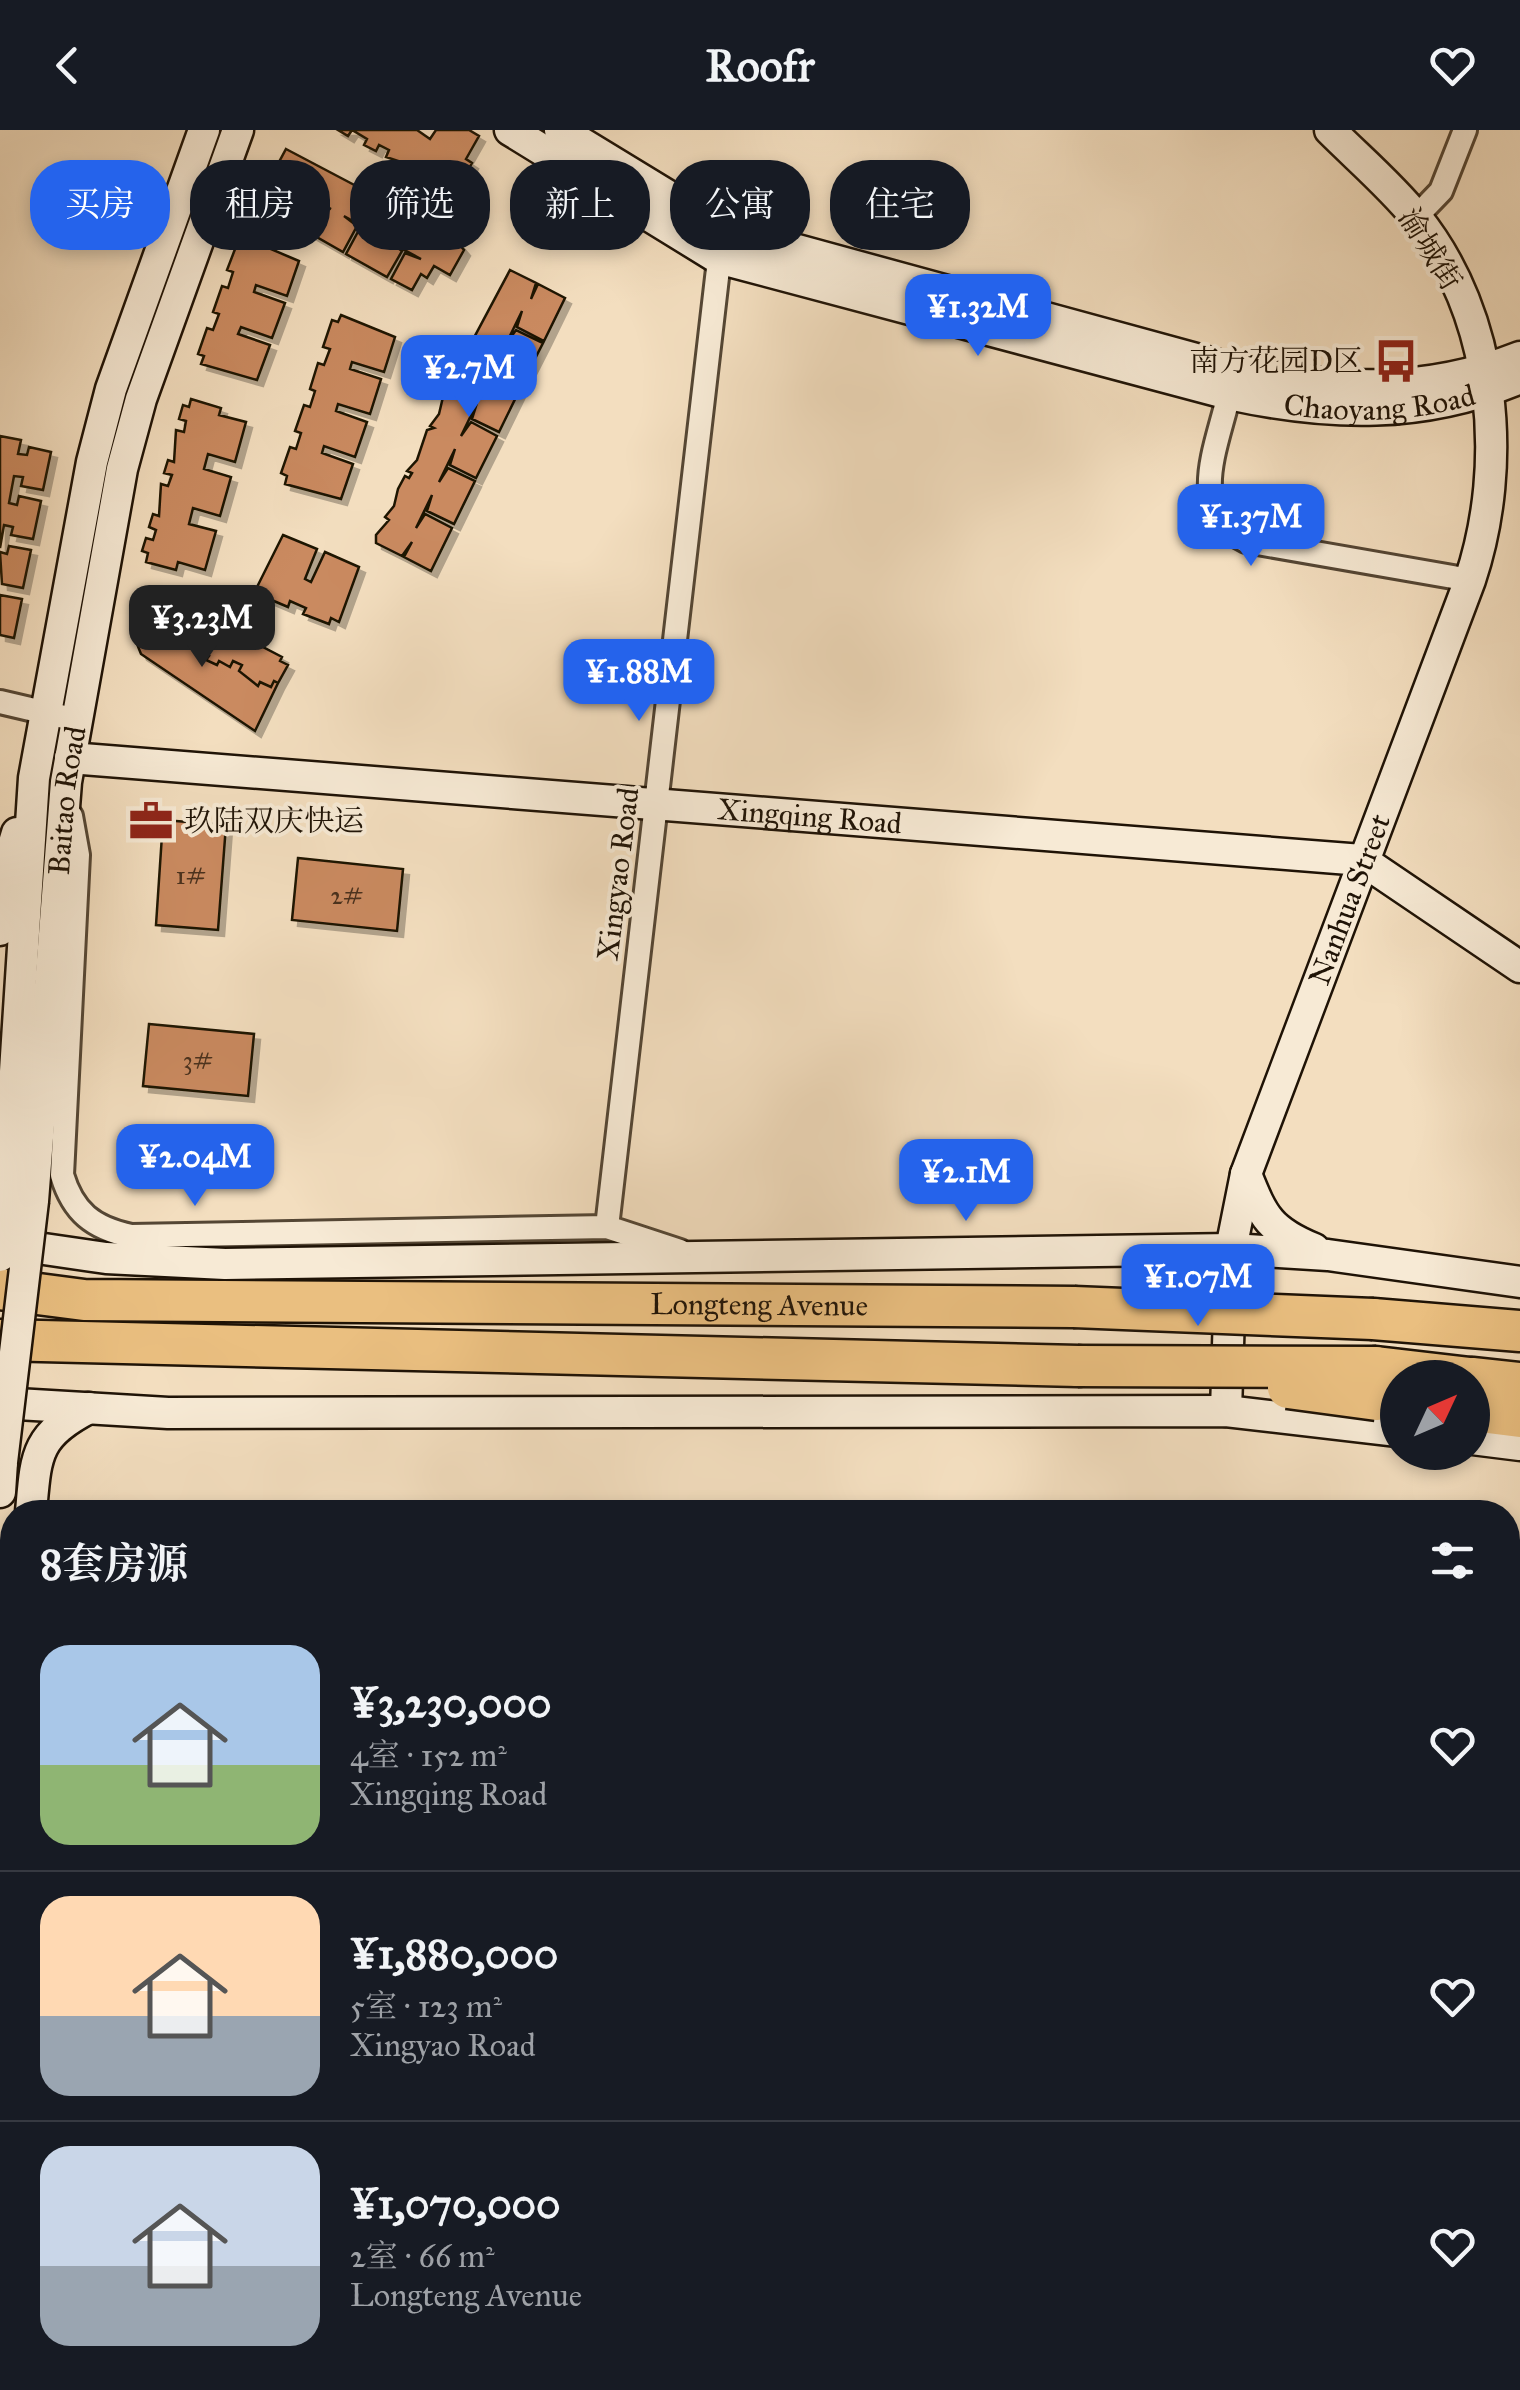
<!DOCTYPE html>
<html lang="zh">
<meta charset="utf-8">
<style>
body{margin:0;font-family:"IM FELL Great Primer","Noto Serif SC",serif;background:#242831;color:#f1f3f6;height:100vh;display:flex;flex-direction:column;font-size:38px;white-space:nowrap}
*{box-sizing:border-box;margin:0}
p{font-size:32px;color:#9ea1a6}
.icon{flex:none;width:55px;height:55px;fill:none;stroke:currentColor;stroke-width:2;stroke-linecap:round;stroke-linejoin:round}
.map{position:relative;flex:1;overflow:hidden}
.side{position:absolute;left:0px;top:1370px;width:1520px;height:890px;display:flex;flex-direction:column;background:#171b24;border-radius:40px 40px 0 0;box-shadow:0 5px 15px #0003}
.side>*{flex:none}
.top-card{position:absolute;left:30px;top:30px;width:1000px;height:90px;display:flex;gap:20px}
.needle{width:65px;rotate:46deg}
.controls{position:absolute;left:1380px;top:1230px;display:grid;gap:20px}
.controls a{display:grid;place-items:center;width:110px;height:110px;border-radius:50%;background:#171b24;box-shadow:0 5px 15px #0003;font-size:50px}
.price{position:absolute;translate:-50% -85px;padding:0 22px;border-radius:20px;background:#2563eb;color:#fff;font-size:32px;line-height:65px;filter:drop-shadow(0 2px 5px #0008)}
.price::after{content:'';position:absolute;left:50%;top:60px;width:30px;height:22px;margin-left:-15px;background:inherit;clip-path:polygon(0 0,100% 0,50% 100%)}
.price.on{background:#222;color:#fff}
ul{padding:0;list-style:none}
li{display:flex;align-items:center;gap:30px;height:250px;padding:0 40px}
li+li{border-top:2px solid #363941}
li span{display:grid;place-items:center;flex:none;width:280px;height:200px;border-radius:30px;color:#555}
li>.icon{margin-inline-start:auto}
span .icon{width:120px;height:120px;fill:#fffc;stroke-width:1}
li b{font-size:42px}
h2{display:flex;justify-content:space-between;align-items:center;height:120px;padding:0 40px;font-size:42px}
.chip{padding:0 35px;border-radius:40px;background:#171b24;box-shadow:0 5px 15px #0003;font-size:35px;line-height:90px}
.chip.on{background:#2563eb;color:#fff}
header{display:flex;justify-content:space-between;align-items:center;height:130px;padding:0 40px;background:#171b24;font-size:45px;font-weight:700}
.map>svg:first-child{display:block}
.green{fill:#b7c295;stroke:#6b6a4e;stroke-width:2.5}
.building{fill:#ca8a61;stroke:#1f1306;stroke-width:2.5;filter:url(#shadow)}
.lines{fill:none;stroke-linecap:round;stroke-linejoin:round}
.street-casing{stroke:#544634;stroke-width:28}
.secondary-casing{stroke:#1f1306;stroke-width:35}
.highway-casing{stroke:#1f1306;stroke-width:45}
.street{stroke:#f7ead5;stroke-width:22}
.secondary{stroke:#f7ead5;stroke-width:30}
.highway{stroke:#eabf80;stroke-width:40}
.secondary-bridge-casing{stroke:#1f1306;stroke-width:35;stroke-linecap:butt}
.highway-bridge-casing{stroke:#1f1306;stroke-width:45;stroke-linecap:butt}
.secondary-bridge{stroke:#f7ead5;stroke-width:30}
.highway-bridge{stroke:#eabf80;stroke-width:40}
.labels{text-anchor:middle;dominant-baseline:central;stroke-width:8;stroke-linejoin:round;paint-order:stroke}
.number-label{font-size:25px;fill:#4a311d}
.street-label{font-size:30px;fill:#1f1306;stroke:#f7ead5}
.poi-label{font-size:30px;fill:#1f1306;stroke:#f7ead5;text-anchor:end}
</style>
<header><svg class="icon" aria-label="back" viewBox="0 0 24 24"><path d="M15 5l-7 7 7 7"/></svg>Roofr<svg class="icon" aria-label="heart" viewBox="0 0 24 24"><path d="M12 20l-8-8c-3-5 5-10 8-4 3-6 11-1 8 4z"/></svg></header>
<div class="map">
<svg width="1520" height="2260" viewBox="0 0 1520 2260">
<defs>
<filter id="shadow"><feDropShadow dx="6" dy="6" stdDeviation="0" flood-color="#0004"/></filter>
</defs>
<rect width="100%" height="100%" fill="#f3debf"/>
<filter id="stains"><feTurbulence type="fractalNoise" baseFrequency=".002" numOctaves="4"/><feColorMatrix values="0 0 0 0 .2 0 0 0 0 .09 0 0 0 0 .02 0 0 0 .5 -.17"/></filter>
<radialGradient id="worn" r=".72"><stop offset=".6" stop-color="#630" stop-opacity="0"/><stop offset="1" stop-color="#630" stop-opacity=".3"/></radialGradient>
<!-- green -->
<path class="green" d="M19 2248H118L143 2260H0V2253Z"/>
<!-- building -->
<path class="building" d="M338 0H417L430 9 436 0H469L479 6 466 29 472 33 457 60 450 56 447 62 435 55 438 48 428 43 425 49 413 42 416 37 386 27 389 20 379 15 376 21 364 15 367 9 352 0 348 6Z
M286 19 396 77 394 81 398 84 401 80 427 99 441 103 444 109 446 106 458 113 464 120 450 145 434 136 427 148 421 144 412 160 391 149 405 123 421 129 388 111 402 121 387 147 346 124 360 98 376 104 344 86 357 96 343 122 301 98 316 73 331 79 299 60 312 71 297 97 256 73 270 47 286 53 272 45Z
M245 108 299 131 287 166 256 155 254 162 285 173 272 208 241 197 238 204 270 215 257 250 201 234 204 226 198 224 207 198 213 200 219 184 213 182 222 156 228 158 233 142 227 140 237 114 242 116Z
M510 140 536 153 531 169 538 154 565 168 544 211 517 197 522 181 506 214 516 200 543 213 521 256 495 242 500 227 484 260 493 246 520 259 499 302 472 289 477 273 461 306 471 292 497 306 476 348 450 335 455 319 439 352 448 338 475 351 454 394 427 381 432 365 416 398 425 384 452 398 431 441 404 427 412 412 402 426 376 413V405L389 390 385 387 394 376 398 359 405 346 409 348 412 343 407 341 417 330 427 300 434 298 430 296 439 284 443 267 450 254 454 256 452 249Z
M341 185 395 207 384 242 352 232 350 239 381 249 370 284 338 274 336 281 367 292 355 327 324 316 322 323 353 334 341 369 285 354 287 346 281 343 290 317 296 319 301 303 295 301 304 275 310 277 315 261 310 259 318 233 324 235 330 219 323 217 332 190 338 192Z
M191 269 221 278 219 285 246 292 235 332 208 324 204 339 231 347 220 386 193 378 189 394 216 401 205 440 178 432 176 440 146 432 148 423 142 421 146 408 153 410 156 400 149 397 153 384 159 386 161 354 168 356 172 345 164 343 168 330 174 332 176 300 184 302 186 291 179 289 183 275 189 277Z
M0 306 21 310 18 324 27 325 29 317 51 322 43 360 21 356 23 347 14 346 9 373 17 375 19 366 41 371 33 409 11 405 13 397 4 395 0 418Z
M283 405 317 419 305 449 311 452 325 422 359 437 339 492 331 488 329 494 303 484 306 478 290 471 288 477 262 466 265 460 257 457Z
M9 416 31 420 23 458 2 454 0 422 7 424Z
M149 464 165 473 156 491 160 494 157 499 168 505 166 509 176 515 178 510 190 516 192 510 201 514 198 520 209 526 206 530 217 535 219 531 230 537 233 531 242 535 239 541 258 556 260 552 271 557 274 551 278 553 255 601 141 524 133 504Z
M0 465 22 469 14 508 0 505Z
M175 472 214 497 216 493 241 506 239 510 255 518 257 514 282 527 280 531 288 535 278 553 274 551 271 557 260 552 258 556 239 541 242 535 233 531 230 537 219 531 217 535 206 530 209 526 198 520 201 514 192 510 190 516 178 510 176 515 166 509 168 505 157 499 160 494 156 491 165 473 173 476Z
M163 690 226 695 218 800 156 795Z
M298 728 403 739 397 801 292 790Z
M149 894 254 904 248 966 143 956Z
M566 2248H734L740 2260H568Z
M734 2248H811L812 2253H801L808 2260H740Z
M1087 2248H1144L1146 2253 1139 2256 1141 2260H1069L1087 2252Z
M1229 2248H1313L1315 2253 1321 2250 1326 2260H1247L1245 2250 1237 2253Z"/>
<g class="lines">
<!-- street casing -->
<g class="street-casing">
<path id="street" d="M1416 87 1441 61 1465 0
M1229 264C1217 318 1185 381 1246 411L1470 450
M0 572 77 590
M71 686 78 725 62 1045C73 1082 93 1098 131 1106L607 1097 680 1121
M607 1097 721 113
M1508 1841 1520 1796
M1357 2248 1361 2260
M534 2260 537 2248
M994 2260 1014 2248"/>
</g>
<!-- secondary casing -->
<g class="secondary-casing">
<g id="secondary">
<path id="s1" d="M510 0 718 128 1229 264C1330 286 1423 289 1520 248"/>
<path d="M560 0 724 100 1236 240C1335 260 1424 265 1520 227"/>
<path id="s2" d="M70 628 1362 730 1520 837"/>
<path d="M0 800 8 733 17 703"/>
<path d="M1246 1044C1263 1087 1270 1101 1314 1119"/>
<path d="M7 1065 34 648 92 332 111 259 204 0"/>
<path id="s3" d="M33 1071 66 652 122 339 141 269 238 0"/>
<path d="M3 1113 106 1128 225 1134 1231 1119 1328 1125 1520 1152"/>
<path d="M0 1273 168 1283 1226 1281 1398 1301"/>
<path id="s4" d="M1226 1281 1231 1119 1246 1044 1470 450C1509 333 1496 186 1416 87 1391 56 1358 28 1330 0"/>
<path d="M1472 1309 1520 1315"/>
<path d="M0 1362 2 1332"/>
<path d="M31 1382C36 1325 35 1306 89 1278"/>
<path d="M0 1667 12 1732"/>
<path d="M0 1792 12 1830"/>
<path d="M1508 1999 1520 1993"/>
<path d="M1508 2026 1520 2021"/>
<path d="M0 2197 12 2194"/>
<path d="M183 2248 189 2260"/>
<path d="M209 2248 214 2260"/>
</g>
</g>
<!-- highway casing -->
<g class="highway-casing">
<g id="highway">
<path id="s5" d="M0 1159 84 1170 1074 1177"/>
<path d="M1373 1189 1520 1201"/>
<path d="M0 1210 1078 1236"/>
<path d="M1376 1237 1470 1248"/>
<path d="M1472 1248 1520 1253"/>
<path d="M1472 1281 1520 1287"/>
</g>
</g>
<!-- street -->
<use href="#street" class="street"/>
<!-- secondary -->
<use href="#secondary" class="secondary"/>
<!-- highway -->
<use href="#highway" class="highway"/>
<!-- secondary-bridge casing -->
<g class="secondary-bridge-casing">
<path id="secondary-bridge" d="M0 1126 7 1065
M2 1332 33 1071"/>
</g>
<!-- highway-bridge casing -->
<g class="highway-bridge-casing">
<path id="highway-bridge" d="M1074 1177 1373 1189
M1078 1236 1376 1237
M1288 1258 1377 1270"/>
</g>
<!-- secondary-bridge -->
<use href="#secondary-bridge" class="secondary-bridge"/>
<!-- highway-bridge -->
<use href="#highway-bridge" class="highway-bridge"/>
</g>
<!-- icons -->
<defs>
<g id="bus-bare" transform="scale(3.45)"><path d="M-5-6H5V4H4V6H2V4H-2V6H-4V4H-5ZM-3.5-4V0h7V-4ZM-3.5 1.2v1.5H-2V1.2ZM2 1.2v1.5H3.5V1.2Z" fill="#8f2418" stroke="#f7ead5" stroke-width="2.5" paint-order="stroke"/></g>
<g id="office-bare" transform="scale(3.45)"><path d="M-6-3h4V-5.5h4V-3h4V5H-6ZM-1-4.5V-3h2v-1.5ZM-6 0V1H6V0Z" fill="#8f2418" stroke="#f7ead5" stroke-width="2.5" paint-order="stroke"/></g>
</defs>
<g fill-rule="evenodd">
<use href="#bus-bare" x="1396" y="231"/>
<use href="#office-bare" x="151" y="691"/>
</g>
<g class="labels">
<!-- number labels -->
<g class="number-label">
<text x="191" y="745">1#</text>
<text x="347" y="765">2#</text>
<text x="198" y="930">3#</text>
</g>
<!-- street labels -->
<g class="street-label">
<text transform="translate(1430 119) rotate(58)">渝城街</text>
<text stroke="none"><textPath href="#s1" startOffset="925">Chaoyang Road</textPath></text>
<text stroke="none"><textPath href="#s3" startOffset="402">Baitao Road</textPath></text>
<text stroke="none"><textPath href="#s2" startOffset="742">Xingqing Road</textPath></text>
<text transform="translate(618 744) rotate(-83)">Xingyao Road</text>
<text stroke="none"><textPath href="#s4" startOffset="532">Nanhua Street</textPath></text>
<text stroke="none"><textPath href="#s5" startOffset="760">Longteng Avenue</textPath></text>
</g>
<!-- poi labels -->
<g class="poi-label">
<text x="1363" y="231">南方花园D区</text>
<text x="184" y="691" text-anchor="start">玖陆双庆快运</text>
</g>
</g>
<rect width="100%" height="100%" filter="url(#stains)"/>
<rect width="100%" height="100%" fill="url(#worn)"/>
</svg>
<div class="controls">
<a><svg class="needle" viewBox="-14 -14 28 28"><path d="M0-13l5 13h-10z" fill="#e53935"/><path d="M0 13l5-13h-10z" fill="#9ea1a6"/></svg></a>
</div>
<b class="price" style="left:978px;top:229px">¥1.32M</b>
<b class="price" style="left:469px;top:290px">¥2.7M</b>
<b class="price" style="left:1251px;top:439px">¥1.37M</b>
<b class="price on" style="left:202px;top:540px">¥3.23M</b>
<b class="price" style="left:639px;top:594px">¥1.88M</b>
<b class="price" style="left:195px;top:1079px">¥2.04M</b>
<b class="price" style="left:966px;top:1094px">¥2.1M</b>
<b class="price" style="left:1198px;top:1199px">¥1.07M</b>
<div class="top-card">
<a class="chip on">买房</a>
<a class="chip">租房</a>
<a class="chip">筛选</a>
<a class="chip">新上</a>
<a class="chip">公寓</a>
<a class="chip">住宅</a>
</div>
<section class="side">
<h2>8套房源<svg class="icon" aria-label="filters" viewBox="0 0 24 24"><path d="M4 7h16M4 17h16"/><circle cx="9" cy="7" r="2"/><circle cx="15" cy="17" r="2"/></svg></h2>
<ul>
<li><span style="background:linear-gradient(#a9c7e8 60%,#8fb573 0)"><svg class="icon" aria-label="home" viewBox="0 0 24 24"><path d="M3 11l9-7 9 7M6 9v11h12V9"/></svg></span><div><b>¥3,230,000</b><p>4室 · 152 m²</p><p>Xingqing Road</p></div><svg class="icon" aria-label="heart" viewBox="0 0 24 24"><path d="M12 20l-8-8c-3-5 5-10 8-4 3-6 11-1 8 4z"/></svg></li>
<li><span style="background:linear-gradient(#ffd9b3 60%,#9aa5b1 0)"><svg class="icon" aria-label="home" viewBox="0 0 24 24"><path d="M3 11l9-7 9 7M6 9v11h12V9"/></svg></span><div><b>¥1,880,000</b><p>5室 · 123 m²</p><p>Xingyao Road</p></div><svg class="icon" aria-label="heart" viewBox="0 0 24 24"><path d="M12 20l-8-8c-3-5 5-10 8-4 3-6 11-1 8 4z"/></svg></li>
<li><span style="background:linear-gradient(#c9d6e8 60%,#9aa5b1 0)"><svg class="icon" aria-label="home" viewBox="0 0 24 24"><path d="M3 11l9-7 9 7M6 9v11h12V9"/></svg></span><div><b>¥1,070,000</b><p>2室 · 66 m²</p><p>Longteng Avenue</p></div><svg class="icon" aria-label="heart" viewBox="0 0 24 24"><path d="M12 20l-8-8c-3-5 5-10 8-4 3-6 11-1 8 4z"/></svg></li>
</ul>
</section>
</div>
